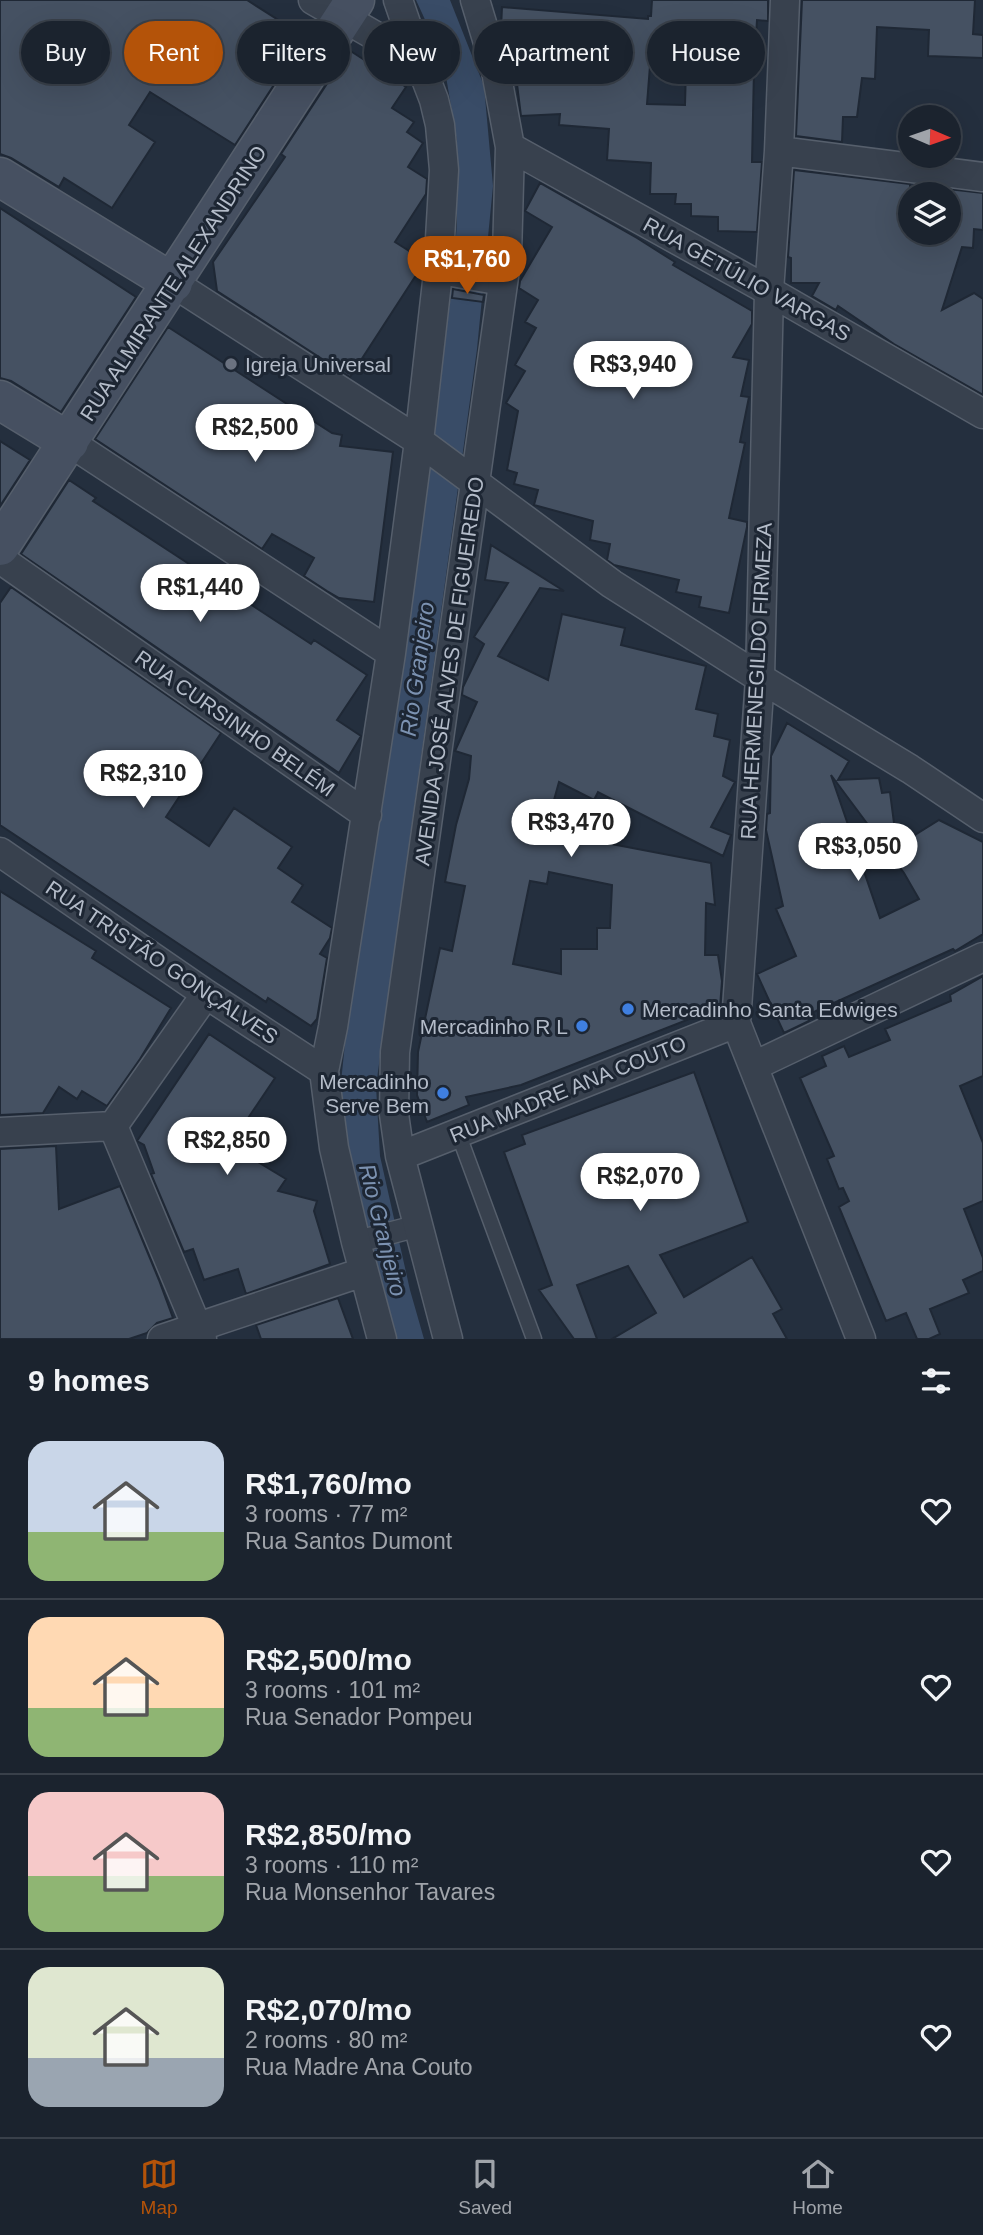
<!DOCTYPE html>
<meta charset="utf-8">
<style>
body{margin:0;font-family:Arial,sans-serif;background:#242b36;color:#f1f3f6;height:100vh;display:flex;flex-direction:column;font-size:26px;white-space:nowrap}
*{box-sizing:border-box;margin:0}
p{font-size:23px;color:#a0a4aa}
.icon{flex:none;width:38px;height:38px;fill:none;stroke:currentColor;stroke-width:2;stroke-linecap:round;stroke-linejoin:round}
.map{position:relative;height:1339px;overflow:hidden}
.sheet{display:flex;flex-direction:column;background:#1b232e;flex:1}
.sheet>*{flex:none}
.hud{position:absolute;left:21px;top:21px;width:942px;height:63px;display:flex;gap:14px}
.needle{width:46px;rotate:92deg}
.tools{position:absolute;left:898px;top:105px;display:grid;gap:14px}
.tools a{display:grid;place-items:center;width:63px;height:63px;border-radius:50%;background:#1b232e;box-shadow:0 7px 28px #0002,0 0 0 2px #39404a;font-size:35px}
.price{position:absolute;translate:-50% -60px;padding:0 16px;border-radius:24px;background:#fff;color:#222;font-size:23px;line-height:46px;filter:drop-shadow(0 2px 4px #0008)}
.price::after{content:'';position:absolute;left:50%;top:42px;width:21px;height:16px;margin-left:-10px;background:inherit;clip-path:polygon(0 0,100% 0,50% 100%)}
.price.on{background:#b45309;color:#fff}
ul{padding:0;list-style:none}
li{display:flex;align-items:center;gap:21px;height:175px;padding:0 28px}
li+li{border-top:2px solid #39404a}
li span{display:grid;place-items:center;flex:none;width:196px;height:140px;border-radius:21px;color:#555}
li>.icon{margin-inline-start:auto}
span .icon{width:84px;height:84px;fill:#fffc;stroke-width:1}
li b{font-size:30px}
h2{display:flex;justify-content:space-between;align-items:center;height:84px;padding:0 28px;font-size:30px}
.chip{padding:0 24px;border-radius:32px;background:#1b232e;box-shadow:0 7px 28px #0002,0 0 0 2px #39404a;font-size:24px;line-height:63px}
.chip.on{background:#b45309;color:#fff}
.menu{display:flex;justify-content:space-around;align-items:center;height:98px;border-top:2px solid #39404a;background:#1b232e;font-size:19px;color:#a0a4aa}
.menu a{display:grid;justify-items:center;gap:4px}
.menu .on{color:#b45309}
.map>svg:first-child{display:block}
.water{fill:#394c67}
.building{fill:#455162;stroke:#1f2835;stroke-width:2;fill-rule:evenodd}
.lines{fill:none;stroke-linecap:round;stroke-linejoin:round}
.service-casing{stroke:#565f6c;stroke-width:17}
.pedestrian-casing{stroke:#565f6c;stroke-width:24}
.minor-casing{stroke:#565f6c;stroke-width:31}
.secondary-casing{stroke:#565f6c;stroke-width:41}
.service{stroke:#38414e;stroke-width:14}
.pedestrian{stroke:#38414e;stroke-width:21}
.minor{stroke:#38414e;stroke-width:28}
.secondary{stroke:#465061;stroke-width:38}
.worship-dot{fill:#6b7280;stroke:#1d2633;stroke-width:2.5}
.shop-dot{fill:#3f7fe0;stroke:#1d2633;stroke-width:2.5}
.labels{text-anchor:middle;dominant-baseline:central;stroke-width:6;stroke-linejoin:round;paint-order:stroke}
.street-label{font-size:21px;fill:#b4bcc9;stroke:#1d2633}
.poi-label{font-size:21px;fill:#b4bcc9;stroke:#1d2633;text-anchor:start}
.water-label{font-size:23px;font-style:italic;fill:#7c92b1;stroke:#1d2633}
</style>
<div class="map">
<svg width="983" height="1339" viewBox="0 0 983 1339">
<rect width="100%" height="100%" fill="#242f3e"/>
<!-- water -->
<path class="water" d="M416 0H450L484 86 493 186 477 349 376 1086 380 1156 410 1290 424 1339H395L345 1149 340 1092 351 985 451 295 457 224V141L443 59Z"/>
<!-- building -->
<path class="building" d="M0 0H247L305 37 235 145 150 92 129 125 155 142 112 208 64 178 59 187 11 158 0 154Z
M652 0H768V21L757 20 754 69 752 162H762L757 232 718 231V217L691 216V204H675L676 194H650L651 163 607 160 609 129 559 125 560 114 521 116 515 68H512L501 28 502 7 648 19V16H651ZM650 66 686 67 685 105 647 104Z
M802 0H975L973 34 983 35V58L928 56 929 30 877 27 875 79 862 78 857 117H843L842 142 796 136Z
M349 50 406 87 392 108 414 122 407 132 423 143 408 167 427 179 426 194 395 242 422 259V266L350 377 217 291 213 262 285 157 281 154Z
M794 170 910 184V233H948V189L983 193V230L974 229 973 248 962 247 942 310 974 293 983 299V395L894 344 838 306 836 310 812 296 819 283H791V258L788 257Z
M540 183 637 238 675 262 673 265 752 311V324L733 357 749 360 741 396 749 397 740 442 745 443 729 518 747 522V527L729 613 699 607 701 597 676 592 679 580 614 565 607 560 610 544 590 540 593 521 534 505 538 490 514 484 517 473 507 470 518 411 506 403 525 371 515 365 536 328 525 322 538 300 519 288 520 281 552 227 525 211Z
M0 208 136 297 61 412 11 381 0 378Z
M453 289 484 295 483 302 452 298Z
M168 327 332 433 342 435 340 446 393 452 374 602 339 598 327 591 304 576 314 558 272 534 262 549 95 439Z
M0 441 30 460 0 506Z
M69 480 96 498 93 501 311 644 314 640 367 675 337 720 361 736 339 773 21 554Z
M491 545 564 591 540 588 498 656 548 680 562 614 625 628 621 645 706 666 696 709 718 714 714 736 730 740 723 776 735 782 711 827 731 835 723 856 598 792 594 800 559 782 546 829 601 842 711 863 715 905 706 903 705 955H718L722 981 720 1007 521 1085 466 1097 469 1105 427 1122 417 1095 418 1052 440 948 452 951 465 886 445 882 456 825 469 779 471 756 455 751 477 702 462 695 463 687 484 644 474 637 508 583 485 580ZM549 872 612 885 610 928H597V949H561V974L513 964 530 881 547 884Z
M11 587 221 733 166 817 209 846 234 808 292 847 278 868 303 885 292 902 332 928 330 938 320 954 327 958 317 1019 311 1026 268 998 266 1002 0 825V603Z
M787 723 849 761 838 780 879 778 882 793 890 792 897 846 939 820 983 842V934L955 951 953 949 807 1015 809 1021 784 1033 757 974 796 956 776 909 783 906 766 830 767 814 770 813 771 756ZM831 775 904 873 919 899 880 918Z
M0 891 96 951 92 958 171 1008 140 1059 107 1106 82 1091 77 1099 59 1087 43 1113 0 1115Z
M983 976V1076L960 1086 983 1143V1201L964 1209 983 1258V1271L963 1280 969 1293 930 1309 940 1334 929 1339H917L906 1313 886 1321 839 1207 849 1201 843 1188 839 1189 827 1159 834 1156 800 1078 826 1066 822 1056 844 1046 849 1057 890 1040 885 1029 951 1001 950 995Z
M209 1034 275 1078 230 1145 286 1179 278 1191 317 1201 314 1211 330 1264 246 1294 238 1269 204 1280 193 1249 184 1252 151 1174 154 1173 144 1145 137 1141Z
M694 1072 748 1222 660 1255 684 1297 752 1257 782 1309 773 1314 787 1339H612L656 1313 628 1266 577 1285 597 1339H574L539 1290 552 1285 504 1152 525 1144 522 1135Z
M56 1146 59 1209 120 1186 159 1280 173 1318 157 1323 147 1333 129 1339H0V1149Z
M338 1298 353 1339H261L256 1325Z"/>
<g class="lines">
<!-- service casing -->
<g class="service-casing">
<path id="service" d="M458 1133 534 1339"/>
</g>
<!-- pedestrian casing -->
<g class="pedestrian-casing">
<path id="pedestrian" d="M438 273 504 285
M356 1242 417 1226"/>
</g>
<!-- minor casing -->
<g class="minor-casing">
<path id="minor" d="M313 0 419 61 434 100 440 125 444 170 438 273 419 441 391 653 333 1027 324 1071 334 1148 356 1242 382 1339
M398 0 419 61
M785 0 779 151 769 291 760 678 736 1023 861 1339
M510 147 769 291 983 414
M779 151 983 177
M173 283 419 441 612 584 760 678 910 769 983 818
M69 442 391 653
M0 559 367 815
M0 852 206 994 324 1071
M754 1066 983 957
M113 1126 202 1339
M113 1126 206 994
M0 1132 113 1126
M400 1156 736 1023
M162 1339 363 1272
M448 1339 400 1156 394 1114 395 1052 507 255 510 147 495 66 475 0"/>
</g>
<!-- secondary casing -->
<g class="secondary-casing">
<path id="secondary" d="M0 177 173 283
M0 400 69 442
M0 546 355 0"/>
</g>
<!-- service -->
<use href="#service" class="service"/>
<!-- pedestrian -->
<use href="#pedestrian" class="pedestrian"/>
<!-- minor -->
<use href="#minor" class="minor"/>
<!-- secondary -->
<use href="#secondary" class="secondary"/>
</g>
<!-- markers -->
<circle class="worship-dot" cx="231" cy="364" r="7"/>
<g class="shop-dot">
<circle cx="628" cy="1009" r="7"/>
<circle cx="582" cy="1026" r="7"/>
<circle cx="443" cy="1093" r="7"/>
</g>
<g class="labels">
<!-- street labels -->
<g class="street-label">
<text transform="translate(747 279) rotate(29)">RUA GETÚLIO VARGAS</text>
<text transform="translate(173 283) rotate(-57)">RUA ALMIRANTE ALEXANDRINO</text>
<text transform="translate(449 671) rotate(-82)">AVENIDA JOSÉ ALVES DE FIGUEIREDO</text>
<text transform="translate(756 681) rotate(-87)">RUA HERMENEGILDO FIRMEZA</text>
<text transform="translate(235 723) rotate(35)">RUA CURSINHO BELÉM</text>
<text transform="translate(162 962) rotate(34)">RUA TRISTÃO GONÇALVES</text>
<text transform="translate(568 1089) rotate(-22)">RUA MADRE ANA COUTO</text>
</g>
<!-- poi labels -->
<g class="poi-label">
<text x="245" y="364">Igreja Universal</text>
<text x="642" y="1009">Mercadinho Santa Edwiges</text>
<text x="568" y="1026" text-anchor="end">Mercadinho R L</text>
<text x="429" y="1081" text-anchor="end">Mercadinho<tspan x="429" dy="24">Serve Bem</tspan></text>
</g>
<!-- water labels -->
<g class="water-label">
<text transform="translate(417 669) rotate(-82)">Rio Granjeiro</text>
<text transform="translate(383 1230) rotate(76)">Rio Granjeiro</text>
</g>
</g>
</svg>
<div class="tools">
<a><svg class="needle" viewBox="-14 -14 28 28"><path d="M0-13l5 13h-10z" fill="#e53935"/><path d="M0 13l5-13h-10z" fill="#a0a4aa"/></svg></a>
<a><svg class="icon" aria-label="layers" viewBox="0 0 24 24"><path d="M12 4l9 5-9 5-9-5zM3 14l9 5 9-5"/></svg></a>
</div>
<b class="price on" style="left:467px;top:296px">R$1,760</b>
<b class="price" style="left:633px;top:401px">R$3,940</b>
<b class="price" style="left:255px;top:464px">R$2,500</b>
<b class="price" style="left:200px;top:624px">R$1,440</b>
<b class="price" style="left:143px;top:810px">R$2,310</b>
<b class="price" style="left:571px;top:859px">R$3,470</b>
<b class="price" style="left:858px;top:883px">R$3,050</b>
<b class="price" style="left:227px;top:1177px">R$2,850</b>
<b class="price" style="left:640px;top:1213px">R$2,070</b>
<div class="hud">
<a class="chip">Buy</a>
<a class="chip on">Rent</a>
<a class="chip">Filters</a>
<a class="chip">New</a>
<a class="chip">Apartment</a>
<a class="chip">House</a>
</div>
</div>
<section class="sheet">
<h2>9 homes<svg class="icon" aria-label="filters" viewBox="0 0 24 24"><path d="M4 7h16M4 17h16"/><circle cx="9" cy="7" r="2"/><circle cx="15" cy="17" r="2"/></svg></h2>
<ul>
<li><span style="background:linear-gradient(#c9d6e8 65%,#8fb573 0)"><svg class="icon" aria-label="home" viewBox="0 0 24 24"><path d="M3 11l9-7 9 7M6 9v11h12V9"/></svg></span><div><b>R$1,760/mo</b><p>3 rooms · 77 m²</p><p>Rua Santos Dumont</p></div><svg class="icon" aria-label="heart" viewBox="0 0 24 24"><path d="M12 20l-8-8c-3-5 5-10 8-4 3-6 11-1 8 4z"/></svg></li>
<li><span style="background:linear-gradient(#ffd9b3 65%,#8fb573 0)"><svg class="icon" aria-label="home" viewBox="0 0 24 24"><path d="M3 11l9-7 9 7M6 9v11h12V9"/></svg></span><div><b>R$2,500/mo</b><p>3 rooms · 101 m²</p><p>Rua Senador Pompeu</p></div><svg class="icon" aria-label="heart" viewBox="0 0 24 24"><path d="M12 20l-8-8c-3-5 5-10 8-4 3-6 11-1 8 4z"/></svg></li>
<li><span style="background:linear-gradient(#f6c9c9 60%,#8fb573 0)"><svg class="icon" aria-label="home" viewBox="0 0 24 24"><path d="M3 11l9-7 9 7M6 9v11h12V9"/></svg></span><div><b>R$2,850/mo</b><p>3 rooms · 110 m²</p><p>Rua Monsenhor Tavares</p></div><svg class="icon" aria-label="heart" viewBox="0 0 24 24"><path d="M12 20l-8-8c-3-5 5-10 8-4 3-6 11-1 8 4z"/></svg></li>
<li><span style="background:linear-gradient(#dfe7d0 65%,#9aa5b1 0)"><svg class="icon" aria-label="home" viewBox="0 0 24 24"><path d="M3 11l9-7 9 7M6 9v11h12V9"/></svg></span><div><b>R$2,070/mo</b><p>2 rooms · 80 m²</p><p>Rua Madre Ana Couto</p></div><svg class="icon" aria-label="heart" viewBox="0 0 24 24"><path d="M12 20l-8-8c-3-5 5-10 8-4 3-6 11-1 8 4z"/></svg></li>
</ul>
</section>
<nav class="menu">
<a class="on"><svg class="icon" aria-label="map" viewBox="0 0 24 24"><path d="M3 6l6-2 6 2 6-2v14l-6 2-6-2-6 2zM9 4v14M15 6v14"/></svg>Map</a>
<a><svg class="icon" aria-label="saved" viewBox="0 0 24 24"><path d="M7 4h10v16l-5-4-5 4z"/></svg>Saved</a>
<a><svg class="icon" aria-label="home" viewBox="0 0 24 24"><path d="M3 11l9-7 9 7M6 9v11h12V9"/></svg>Home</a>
</nav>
